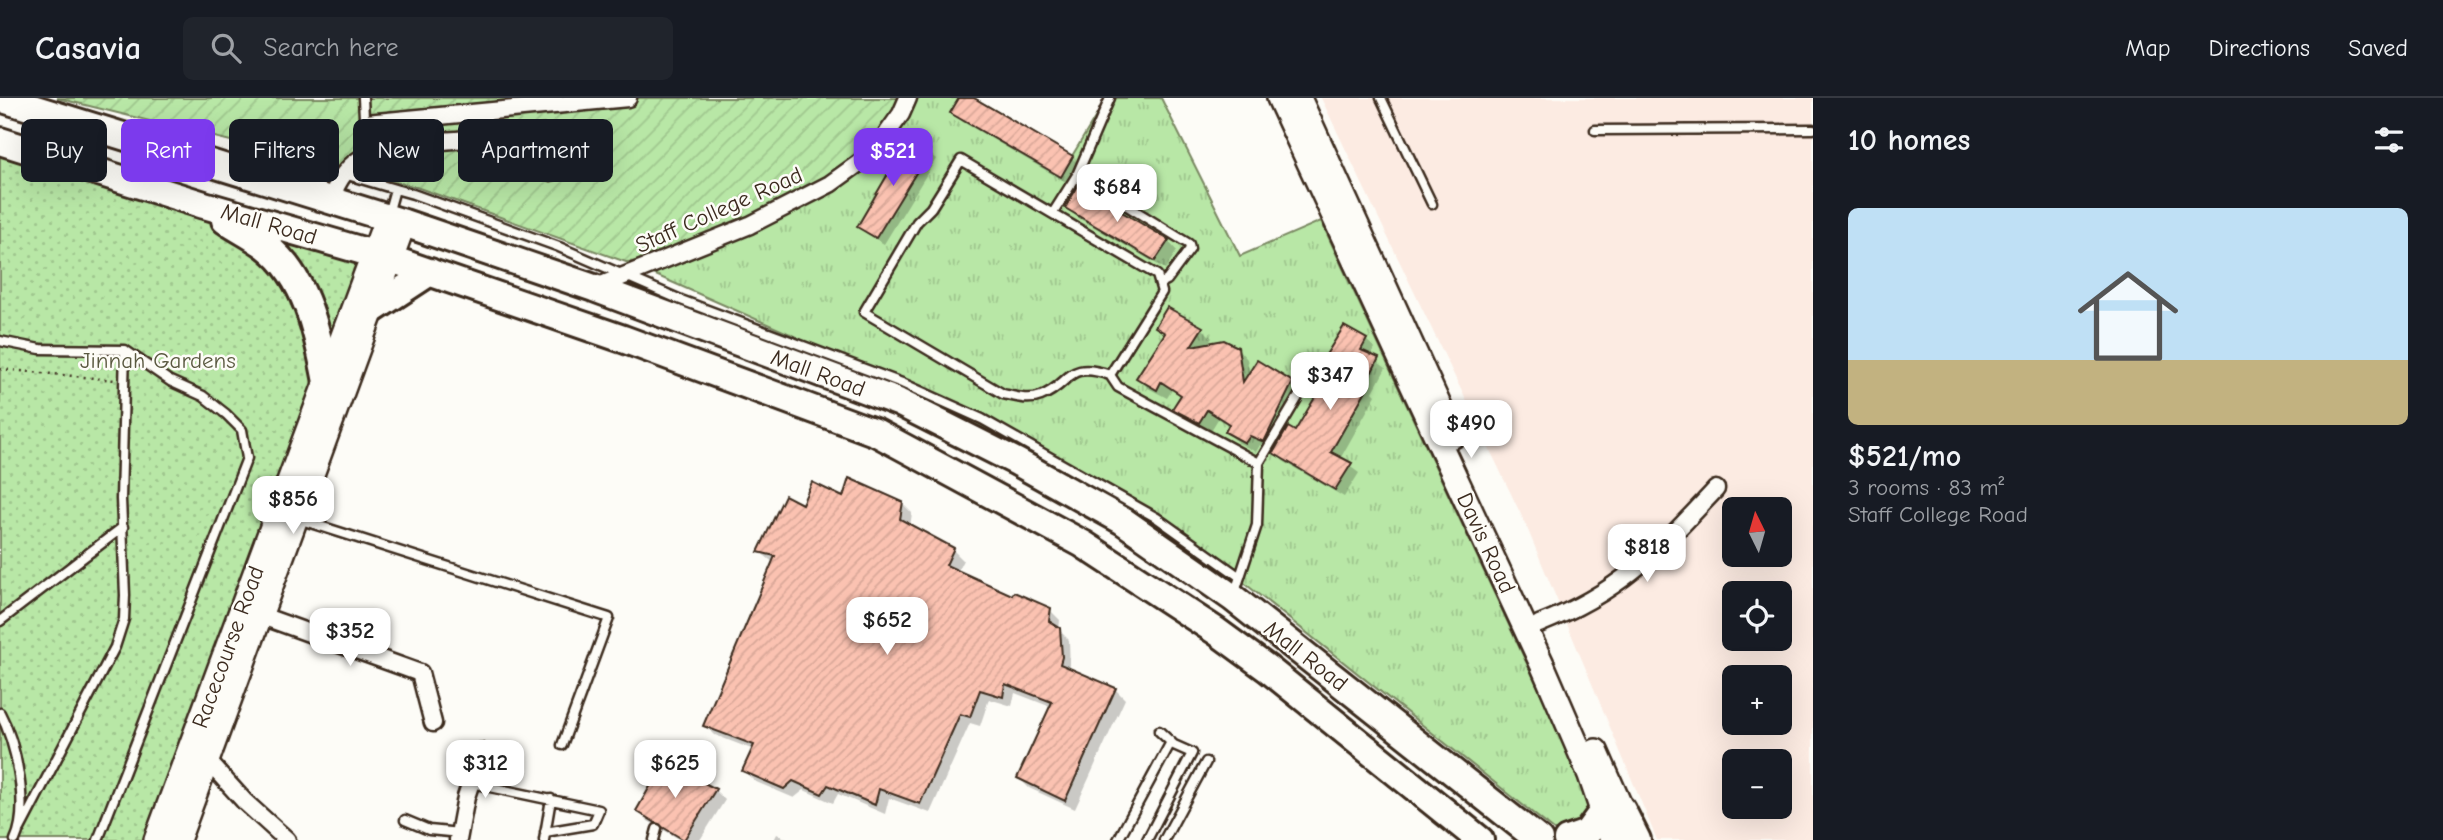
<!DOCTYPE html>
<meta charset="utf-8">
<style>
body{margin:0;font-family:"Comic Neue",sans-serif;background:#20242c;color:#f1f3f6;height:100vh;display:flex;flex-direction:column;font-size:26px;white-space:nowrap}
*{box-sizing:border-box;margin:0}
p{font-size:23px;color:#9ea1a6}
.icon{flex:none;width:38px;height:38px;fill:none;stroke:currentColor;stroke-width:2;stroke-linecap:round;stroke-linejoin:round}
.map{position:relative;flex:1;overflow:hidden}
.drawer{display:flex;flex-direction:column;background:#171b24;width:630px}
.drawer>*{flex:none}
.hud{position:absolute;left:21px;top:21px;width:665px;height:63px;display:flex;gap:14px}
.needle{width:46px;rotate:355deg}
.fabs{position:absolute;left:1722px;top:399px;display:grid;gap:14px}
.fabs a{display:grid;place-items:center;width:70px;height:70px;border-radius:10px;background:#171b24;box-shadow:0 7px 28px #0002;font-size:35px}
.price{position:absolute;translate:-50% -60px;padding:0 16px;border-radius:14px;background:#fff;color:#222;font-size:23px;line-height:46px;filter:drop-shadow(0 2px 4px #0008)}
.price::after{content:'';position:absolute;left:50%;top:42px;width:21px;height:16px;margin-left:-10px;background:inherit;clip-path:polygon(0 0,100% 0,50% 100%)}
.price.current{background:#7c3aed;color:#fff}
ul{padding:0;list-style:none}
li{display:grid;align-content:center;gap:14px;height:371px;padding:0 35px}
li span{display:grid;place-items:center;height:217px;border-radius:10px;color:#555}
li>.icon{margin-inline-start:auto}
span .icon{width:126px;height:126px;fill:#fffc;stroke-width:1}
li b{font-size:30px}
h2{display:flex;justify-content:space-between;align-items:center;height:84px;padding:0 35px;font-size:30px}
.tag{padding:0 24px;border-radius:10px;background:#171b24;box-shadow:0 7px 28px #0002;font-size:24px;line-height:63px}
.tag.current{background:#7c3aed;color:#fff}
header{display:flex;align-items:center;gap:42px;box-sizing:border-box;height:98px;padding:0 35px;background:#171b24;border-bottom:2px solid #363941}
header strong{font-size:33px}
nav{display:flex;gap:38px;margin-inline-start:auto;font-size:24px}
.search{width:490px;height:63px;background:#20242c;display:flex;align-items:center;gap:18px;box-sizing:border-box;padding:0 24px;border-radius:10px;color:#9ea1a6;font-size:26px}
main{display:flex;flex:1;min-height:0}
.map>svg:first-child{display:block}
.built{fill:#fcebe2;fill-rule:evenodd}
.grass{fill:url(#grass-tufts);stroke:#7a8862;stroke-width:2}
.park{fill:url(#park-dots);stroke:#7a8862;stroke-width:2}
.garden{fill:url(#garden-furrows);stroke:#7a8862;stroke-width:2}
.shadow{fill:#0003}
.building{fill:url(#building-hatch);stroke:#3b2a1e;stroke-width:2}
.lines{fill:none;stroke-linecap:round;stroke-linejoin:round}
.lane-casing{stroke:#3b2a1e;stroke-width:13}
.street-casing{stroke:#3b2a1e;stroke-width:21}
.secondary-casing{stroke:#3b2a1e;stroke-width:28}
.primary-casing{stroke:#3b2a1e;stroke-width:32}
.path{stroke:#3b2a1e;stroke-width:2.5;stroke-dasharray:2 5;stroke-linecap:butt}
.lane{stroke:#fdfcf7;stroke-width:8}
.street{stroke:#fdfcf7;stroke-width:16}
.secondary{stroke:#fdfcf7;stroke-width:23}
.primary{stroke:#fdfcf7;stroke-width:26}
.labels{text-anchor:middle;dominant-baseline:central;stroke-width:5;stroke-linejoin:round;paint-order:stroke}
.street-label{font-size:23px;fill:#3b2a1e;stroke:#fdfcf7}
.park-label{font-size:23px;fill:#5a5940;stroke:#fdfcf7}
</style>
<header>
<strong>Casavia</strong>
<div class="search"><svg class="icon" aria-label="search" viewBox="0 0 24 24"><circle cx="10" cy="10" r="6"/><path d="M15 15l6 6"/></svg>Search here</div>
<nav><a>Map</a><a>Directions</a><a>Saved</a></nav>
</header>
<main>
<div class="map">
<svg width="1813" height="742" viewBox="0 0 1813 742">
<defs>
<pattern id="grass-tufts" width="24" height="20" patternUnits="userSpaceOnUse" patternTransform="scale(1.75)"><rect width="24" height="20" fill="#b8e7a6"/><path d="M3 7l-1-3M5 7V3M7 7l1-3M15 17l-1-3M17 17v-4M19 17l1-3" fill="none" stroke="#9fc68e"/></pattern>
<pattern id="park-dots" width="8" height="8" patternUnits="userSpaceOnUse" patternTransform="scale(1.75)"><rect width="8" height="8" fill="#b8e7a6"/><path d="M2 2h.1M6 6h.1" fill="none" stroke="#9fc68e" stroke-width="1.8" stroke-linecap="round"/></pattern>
<pattern id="garden-furrows" width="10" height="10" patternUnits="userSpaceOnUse" patternTransform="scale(1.75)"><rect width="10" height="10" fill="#b8e7a6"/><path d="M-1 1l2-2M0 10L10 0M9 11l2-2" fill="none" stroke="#9fc68e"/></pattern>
<pattern id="building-hatch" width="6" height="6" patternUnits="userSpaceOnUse" patternTransform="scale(1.75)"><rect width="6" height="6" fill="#fbc2b1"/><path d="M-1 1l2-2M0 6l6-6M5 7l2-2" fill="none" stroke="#d8a798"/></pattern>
</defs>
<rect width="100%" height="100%" fill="#fdfcf7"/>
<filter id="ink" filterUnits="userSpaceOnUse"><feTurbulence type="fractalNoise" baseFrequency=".0143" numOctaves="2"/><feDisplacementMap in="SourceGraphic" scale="14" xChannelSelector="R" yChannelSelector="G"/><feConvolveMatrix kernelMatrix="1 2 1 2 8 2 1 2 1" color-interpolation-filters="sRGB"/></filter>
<g filter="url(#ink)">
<!-- built -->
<path class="built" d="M1321 0H1813V742H1657L1525 425ZM1734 411H1780V457H1734ZM1734 495H1780V541H1734ZM1734 579H1780V625H1734ZM1734 663H1780V709H1734Z"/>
<!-- grass -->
<path class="grass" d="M908 0H974L1072 58 1107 0H1161L1240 158 1321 123 1596 714 1567 732H1554L1243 484 1127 411 790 236 626 164 668 162Z"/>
<!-- park -->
<path class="park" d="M0 49 366 159 143 742H0Z"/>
<!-- garden -->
<path class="garden" d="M57 0H908L873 55 668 162 626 164 416 89Z"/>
<!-- shadow -->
<path class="shadow" d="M961 0H971L1071 59 1081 69 1071 87 963 24 953 15Z
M928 54 936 61 884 146 867 136 859 129Z
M1067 110 1168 143 1177 153 1165 171 1077 119Z
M1157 229 1202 230 1212 240 1208 246 1237 250 1247 261 1250 277 1292 285 1302 295 1280 340 1282 342 1296 336 1335 269 1326 260 1366 242 1375 250 1370 258 1386 270 1373 294 1376 297 1340 361 1359 375 1344 399 1283 363 1275 354 1260 347 1256 354 1237 344 1227 334 1230 328 1218 321 1210 334 1184 320 1175 311 1182 299 1172 292 1167 300 1148 290 1138 280 1165 237Z
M844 401 902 405 912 415 910 429 953 452 963 462 957 474 1013 499 1050 512 1060 522 1059 532 1069 542 1070 572 1115 591 1125 601 1075 711 1029 690 1019 680 1051 609 1015 595 1012 608 989 601 980 628 970 625 930 715 889 700 885 716 838 696 833 705 804 692 794 700 754 683 744 673 754 652 715 637 705 627 774 465 760 454 803 409Z
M715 692 725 702 700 742H681L648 723 639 713Z
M777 736 789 742H774Z"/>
<!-- building -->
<path class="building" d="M959 0H974L1073 58 1061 79 950 15Z
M909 40 930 52 876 140 857 129Z
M1078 88 1169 142 1155 163 1065 110Z
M1167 209 1203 229 1191 248 1224 242 1238 249 1243 284 1257 262 1293 284 1264 344 1250 338 1245 345 1225 334 1229 326 1207 312 1199 325 1172 311 1181 297 1161 284 1157 292 1136 280 1165 235 1155 229Z
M1344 228 1367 241 1361 252 1379 260 1366 285 1369 287 1331 354 1352 365 1335 392 1273 355 1288 329 1295 333 1335 266 1324 260Z
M849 380 903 404 900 421 954 450 946 467 1012 497 1014 494 1051 510 1049 523 1060 530 1062 559 1060 566 1116 590 1065 703 1017 680 1052 604 1005 586 1003 599 980 592 970 619 960 616 920 706 879 691 875 707 828 687 822 696 793 683 784 691 742 673 754 647 703 628 775 458 758 454 785 397 802 406 812 384 843 399Z
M664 664 716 691 684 742 636 713Z"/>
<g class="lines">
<!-- lane casing -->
<g class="lane-casing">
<path id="lane" d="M363 0 366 57
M1381 0 1432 106
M1595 32 1813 31
M344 76 395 91
M1077 77 1189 146 1190 151 1167 182 1161 185
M1053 115 1077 77 1110 0
M388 116 395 91 413 96 559 149 681 202 902 285 982 321 1157 420 1240 479
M0 243 40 251 125 252 170 283 203 298 226 316 242 332 247 360 98 742
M1110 277 1162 194 1157 177 961 62 931 110 917 124 864 214 1003 296C1016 299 1029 303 1041 298 1072 286 1065 262 1110 277L1118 289 1259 365 1257 427 1234 497
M1259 365 1307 284
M298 421 609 520 562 647
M0 523 123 429
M0 615C16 645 30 710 15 742
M471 685 599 712 593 726 545 734
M405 722 429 732 460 735
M20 731 115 549 124 521 125 497 121 401 125 252
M544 742 551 701
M654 742 657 731
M1118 742 1171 644
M1147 742 1192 655 1174 647 1159 633
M1164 742 1206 664"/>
</g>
<!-- street casing -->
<g class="street-casing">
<path id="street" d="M366 25 628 0
M332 101C336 83 350 64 368 57 413 40 495 41 545 36L551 74
M594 190 750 127 830 86 873 55 901 16 908 0
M262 518 420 575 433 625
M1539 526C1621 494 1658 453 1716 391
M207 662 245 704 287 742
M458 742 466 699 481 654"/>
</g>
<!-- secondary casing -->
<g class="secondary-casing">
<path id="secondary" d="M1279 0 1542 566 1590 677 1612 742
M1299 0 1453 338
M1596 653 1622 712 1623 728
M156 742 387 119
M178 742 404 125"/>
</g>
<!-- primary casing -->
<g class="primary-casing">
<path id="primary" d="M0 0 404 125 594 190 898 304 1017 364 1123 423 1233 500 1539 742
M0 43 204 107 391 161 623 241 877 335 1083 446 1216 533 1268 571 1480 742
M225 122C238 131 253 138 266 148 307 179 318 237 327 284
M372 212 430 174
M1622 712 1637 742
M1567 742 1587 735 1603 713"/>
</g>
<!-- path -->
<path class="path" d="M0 271 115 282"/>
<!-- lane -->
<use href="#lane" class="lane"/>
<!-- street -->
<use href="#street" class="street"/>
<!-- secondary -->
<use href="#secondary" class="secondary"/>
<!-- primary -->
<use href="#primary" class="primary"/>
</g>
</g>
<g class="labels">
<!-- street labels -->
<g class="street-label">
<text transform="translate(719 112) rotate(-24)">Staff College Road</text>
<text transform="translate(269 126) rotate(16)">Mall Road</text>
<text transform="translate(818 275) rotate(20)">Mall Road</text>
<text transform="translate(1486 445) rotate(65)">Davis Road</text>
<text transform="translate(228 549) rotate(-70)">Racecourse Road</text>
<text transform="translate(1306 558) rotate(38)">Mall Road</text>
</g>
<!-- park labels -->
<g class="park-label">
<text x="158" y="262">Jinnah Gardens</text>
</g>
</g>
</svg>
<div class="fabs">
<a><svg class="needle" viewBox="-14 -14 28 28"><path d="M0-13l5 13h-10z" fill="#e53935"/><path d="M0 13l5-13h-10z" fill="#9ea1a6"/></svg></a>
<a><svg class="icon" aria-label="locate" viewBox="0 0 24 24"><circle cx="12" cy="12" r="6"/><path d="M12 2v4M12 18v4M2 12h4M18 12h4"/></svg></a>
<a>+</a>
<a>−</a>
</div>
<b class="price current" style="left:893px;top:90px">$521</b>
<b class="price" style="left:1117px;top:126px">$684</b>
<b class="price" style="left:1330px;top:314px">$347</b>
<b class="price" style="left:1471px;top:362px">$490</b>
<b class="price" style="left:293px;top:438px">$856</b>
<b class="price" style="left:1647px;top:486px">$818</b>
<b class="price" style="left:887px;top:559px">$652</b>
<b class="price" style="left:350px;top:570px">$352</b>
<b class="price" style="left:485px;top:702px">$312</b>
<b class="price" style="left:675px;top:702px">$625</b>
<div class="hud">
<a class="tag">Buy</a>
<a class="tag current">Rent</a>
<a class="tag">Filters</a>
<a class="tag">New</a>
<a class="tag">Apartment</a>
</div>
</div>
<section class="drawer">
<h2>10 homes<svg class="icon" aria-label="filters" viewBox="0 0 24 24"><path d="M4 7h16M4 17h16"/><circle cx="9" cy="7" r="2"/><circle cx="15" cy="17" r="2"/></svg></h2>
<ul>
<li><span style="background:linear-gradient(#bfe0f5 70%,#c2b280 0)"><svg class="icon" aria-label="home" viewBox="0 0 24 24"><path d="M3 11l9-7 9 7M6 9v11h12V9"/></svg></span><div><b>$521/mo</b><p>3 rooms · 83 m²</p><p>Staff College Road</p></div></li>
</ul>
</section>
</main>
